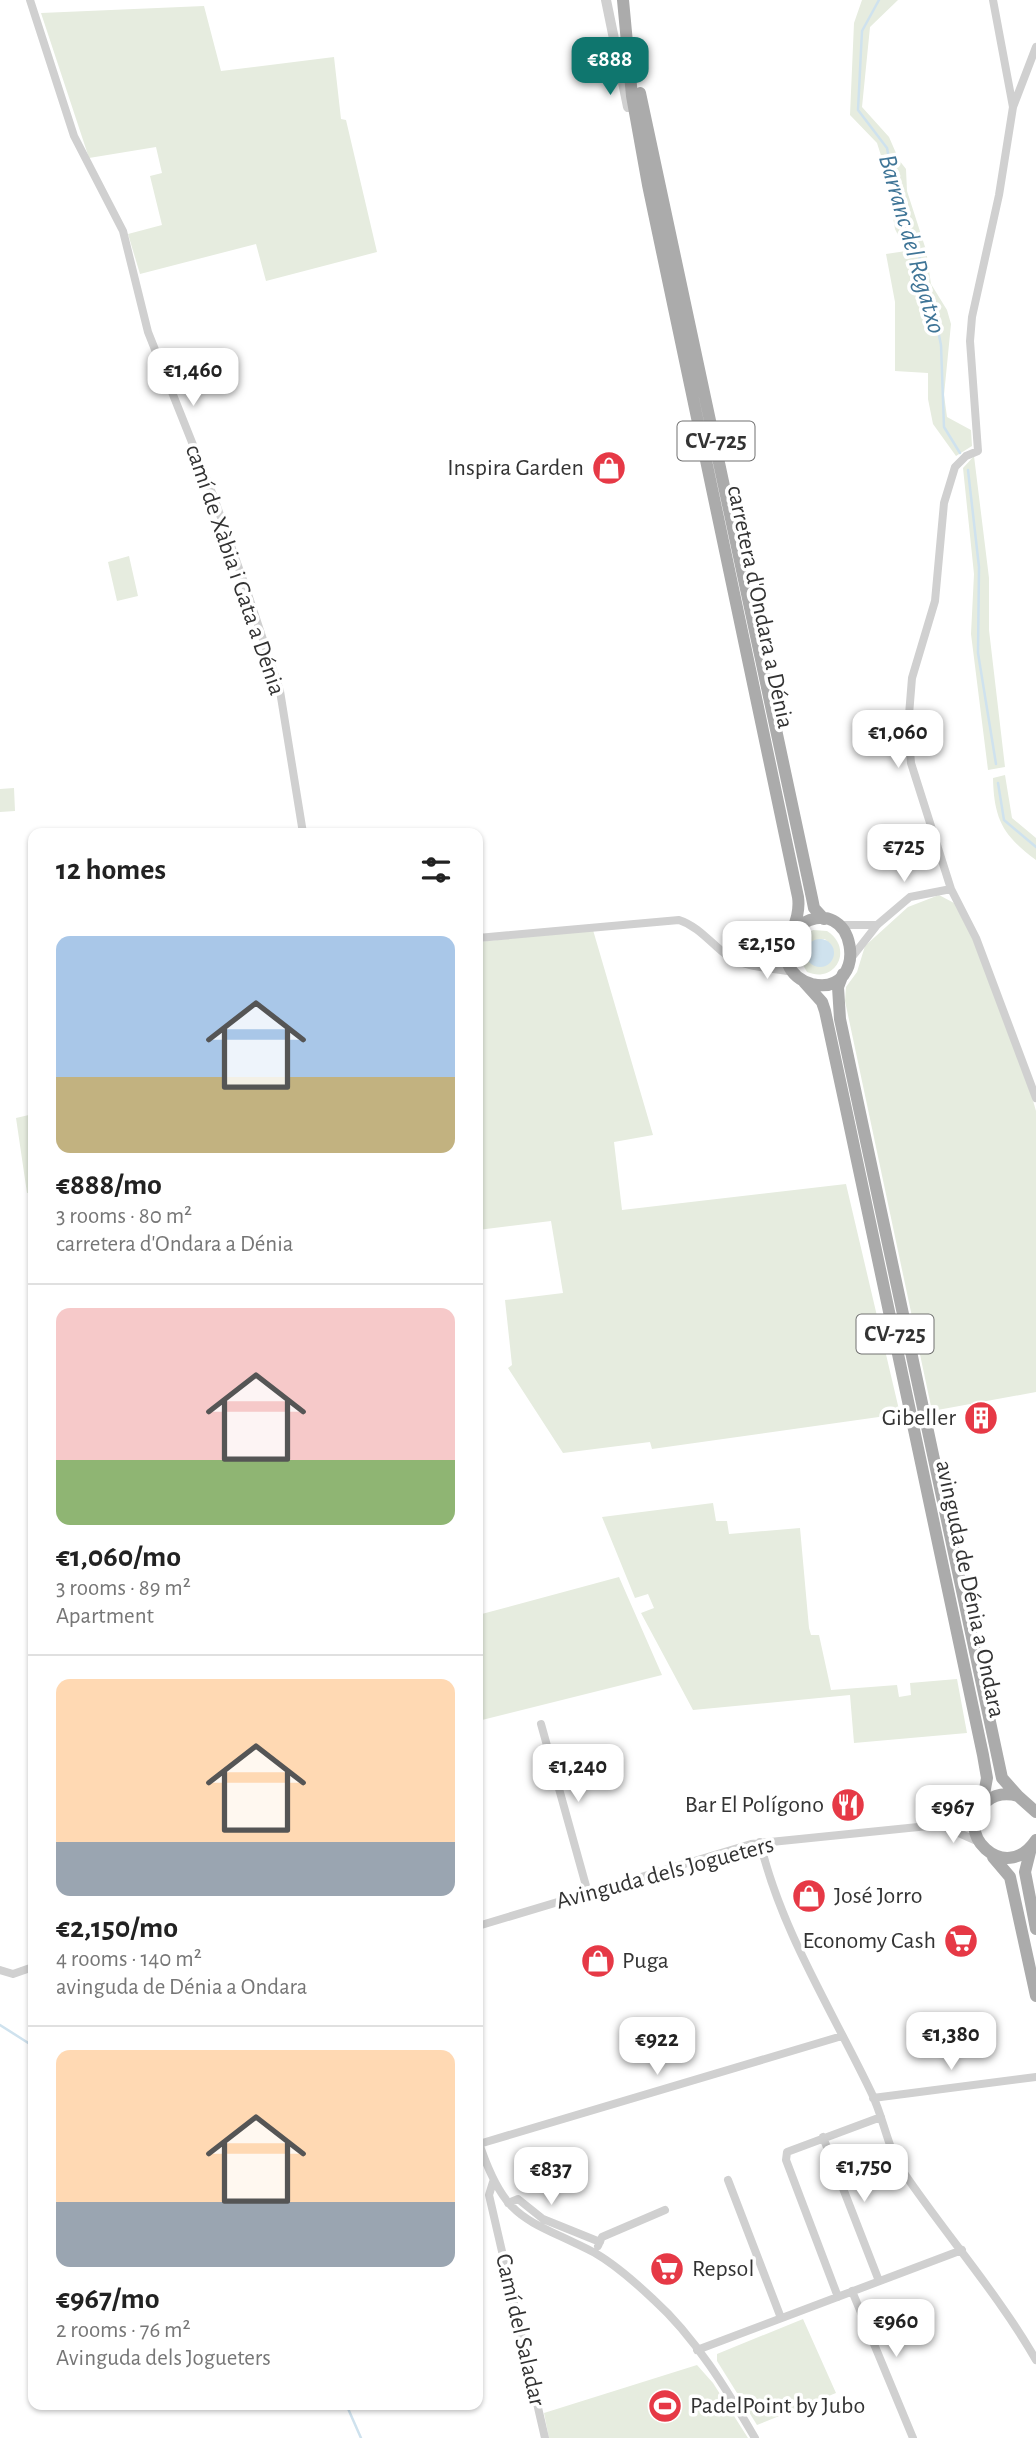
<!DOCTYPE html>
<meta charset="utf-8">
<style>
body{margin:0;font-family:"Alegreya Sans",sans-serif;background:#f6f6f6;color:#222;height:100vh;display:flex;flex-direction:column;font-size:26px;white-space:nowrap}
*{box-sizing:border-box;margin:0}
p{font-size:23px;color:#767676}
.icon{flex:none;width:38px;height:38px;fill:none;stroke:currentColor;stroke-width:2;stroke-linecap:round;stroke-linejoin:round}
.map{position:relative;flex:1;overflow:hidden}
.side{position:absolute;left:28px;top:828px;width:455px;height:1582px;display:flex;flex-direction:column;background:#fff;border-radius:14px;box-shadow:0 2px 5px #0004}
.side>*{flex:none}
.price{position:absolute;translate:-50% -60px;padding:0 16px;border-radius:14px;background:#fff;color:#222;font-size:23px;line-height:46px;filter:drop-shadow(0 2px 4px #0008)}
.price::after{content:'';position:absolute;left:50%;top:42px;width:21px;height:16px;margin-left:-10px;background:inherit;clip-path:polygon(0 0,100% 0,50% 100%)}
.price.on{background:#0f766e;color:#fff}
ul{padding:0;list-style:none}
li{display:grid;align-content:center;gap:14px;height:371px;padding:0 28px}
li+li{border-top:2px solid #e0e0e0}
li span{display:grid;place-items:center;height:217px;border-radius:14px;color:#555}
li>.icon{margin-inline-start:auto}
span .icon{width:126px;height:126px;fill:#fffc;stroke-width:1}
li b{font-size:30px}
h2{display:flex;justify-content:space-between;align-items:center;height:84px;padding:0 28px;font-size:30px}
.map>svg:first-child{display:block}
.green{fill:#e6ecdf;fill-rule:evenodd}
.water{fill:#cfe2ee}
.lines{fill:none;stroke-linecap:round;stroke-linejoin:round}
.stream{stroke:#cfe2ee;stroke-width:2.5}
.minor{stroke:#d0d0d0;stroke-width:8}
.tertiary{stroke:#d0d0d0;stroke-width:10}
.primary{stroke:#ababab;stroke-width:12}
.labels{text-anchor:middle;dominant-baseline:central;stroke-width:7;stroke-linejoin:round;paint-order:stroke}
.shield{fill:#fff;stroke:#707070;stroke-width:2}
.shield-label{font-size:23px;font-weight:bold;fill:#333}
.poi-label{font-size:24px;fill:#333;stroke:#fff;text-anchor:end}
.street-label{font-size:24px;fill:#333;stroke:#fff}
.water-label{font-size:26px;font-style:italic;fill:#3f7597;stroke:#fff}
</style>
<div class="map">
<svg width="1036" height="2438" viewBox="0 0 1036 2438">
<rect width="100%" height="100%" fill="#fff"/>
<!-- green -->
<path class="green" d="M862 0H898L870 27 862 107 889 137 899 160 906 169 907 191 926 250 931 284 947 310 951 324 944 395 947 417 971 430 972 446 956 456 933 424 928 399V373L895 371V302L886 254 906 251 895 229 885 168 877 143 850 115 854 23Z
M204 6 221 71 334 57 341 119 346 120 377 252 266 281 256 244 140 274 128 234 162 225 150 176 162 173 156 147 89 158 41 13Z
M974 456 989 578V630L1005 767 988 770 971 634 974 574 963 468Z
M129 556 138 596 117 601 108 562Z
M1005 775 1012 818 1036 838V860C1002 835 994 818 993 778Z
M14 788 15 811 0 812V789Z
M939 895 954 903 971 935 1022 1062 1036 1111V1392L932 1411 845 1001 846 987 857 972 865 946 908 907Z
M593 930 653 1135 614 1142 622 1210 846 1184 900 1414 652 1449 650 1442 563 1453 508 1368 512 1365 505 1300 563 1293 551 1221 478 1230V942Z
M813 930 827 931C854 948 836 984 807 972L796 953 800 939ZM825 939 833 949 831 962 806 957 808 944Z
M33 1114V1192L27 1193 16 1118Z
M713 1503 716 1521H727L729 1534 800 1528 809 1628 811 1635H819L831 1690 897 1685 899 1697 911 1695 910 1683 957 1679 967 1733 854 1743 850 1695 693 1710 641 1613 654 1608 648 1594 635 1598 602 1517Z
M619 1577 662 1675 478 1721V1615Z
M803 2319 836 2393 757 2425 717 2361V2354Z
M697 2365 713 2383 748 2438H549L544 2413Z"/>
<!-- water -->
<path class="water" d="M806 953a14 14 0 1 1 28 0a14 14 0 1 1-28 0Z"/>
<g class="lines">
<!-- stream -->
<path class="stream" d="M879 0 862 31 858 110 887 148 901 218 919 251 922 292 936 321 941 345 944 427 960 453
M968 470 979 567 978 653 996 764
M998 783 1004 820 1036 847
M0 2025 33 2046
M346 2404 361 2438"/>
<!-- minor -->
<path class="minor" d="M30 0 74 136 123 231 148 332 213 495 247 591 280 691 303 833
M993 0 1013 107
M1036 47 1013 107 999 195 972 317 970 341 978 451 966 456 955 467 944 503 935 601 912 678 908 727 911 763 951 889 976 938 1036 1098
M839 925H877
M478 938 679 920C700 927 711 944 728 956 745 968 773 968 793 972
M852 957 877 925 910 897 951 889
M751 962 767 959 787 945
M541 1724 588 1893
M941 1825 979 1842
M760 1842C781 1931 833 2012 872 2094 884 2119 888 2151 904 2173 947 2236 998 2294 1036 2360
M478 1926 751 1844 938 1825 977 1813
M0 1970 13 1974 33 1967
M873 2098 1036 2077
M823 2137 879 2281
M478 2140C505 2223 525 2217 595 2253 616 2265 636 2283 654 2300 695 2337 727 2390 755 2438
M479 2144 842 2036
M728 2180 781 2318
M493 2182 489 2195 545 2438
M508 2203 518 2199 543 2219 600 2242
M598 2246 602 2237 665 2210
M852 2291 913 2438
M838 2297 786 2160 787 2152 881 2117
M697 2350 962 2250"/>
<!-- tertiary -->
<path class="tertiary" d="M606 0 628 107"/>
<!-- primary -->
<path class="primary" d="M623 0 632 96 648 185 798 897C802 925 780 942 788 964 792 974 801 981 812 984 872 998 857 886 797 927
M640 93 812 898 814 908 824 919
M843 974 838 987 840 1019 1002 1778 1018 1796
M804 982 822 1002 825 1011 845 1104 983 1755 987 1778 982 1805
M1036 1812 1018 1796C1007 1793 997 1793 987 1801 949 1830 1005 1887 1036 1840
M1031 1848 1025 1872 1036 1929
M993 1857 1010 1877 1036 1996"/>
</g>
<!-- icons -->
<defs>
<g id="shop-disc" transform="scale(1.75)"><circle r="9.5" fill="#e63946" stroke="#fff"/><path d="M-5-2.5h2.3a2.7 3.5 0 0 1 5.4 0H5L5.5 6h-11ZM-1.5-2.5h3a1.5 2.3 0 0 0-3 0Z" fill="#fff"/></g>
<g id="building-disc" transform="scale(1.75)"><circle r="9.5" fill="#e63946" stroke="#fff"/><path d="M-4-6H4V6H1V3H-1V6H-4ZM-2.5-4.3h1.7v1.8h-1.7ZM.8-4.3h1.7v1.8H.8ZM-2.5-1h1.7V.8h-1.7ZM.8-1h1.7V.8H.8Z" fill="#fff"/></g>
<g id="restaurant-disc" transform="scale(1.75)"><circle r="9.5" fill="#e63946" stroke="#fff"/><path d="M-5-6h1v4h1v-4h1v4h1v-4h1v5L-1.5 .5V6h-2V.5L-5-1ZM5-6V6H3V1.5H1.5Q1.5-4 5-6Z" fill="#fff"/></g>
<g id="supermarket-disc" transform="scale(1.75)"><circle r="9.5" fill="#e63946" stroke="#fff"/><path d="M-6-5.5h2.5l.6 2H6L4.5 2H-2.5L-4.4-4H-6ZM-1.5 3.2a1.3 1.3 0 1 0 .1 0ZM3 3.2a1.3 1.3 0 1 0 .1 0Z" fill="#fff"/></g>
<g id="stadium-disc" transform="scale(1.75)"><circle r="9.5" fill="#e63946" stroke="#fff"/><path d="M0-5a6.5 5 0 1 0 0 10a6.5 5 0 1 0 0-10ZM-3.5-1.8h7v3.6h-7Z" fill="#fff"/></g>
</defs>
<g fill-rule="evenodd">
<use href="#shop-disc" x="609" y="468"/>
<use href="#building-disc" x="981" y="1418"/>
<use href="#restaurant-disc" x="848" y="1805"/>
<use href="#shop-disc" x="809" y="1896"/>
<use href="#supermarket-disc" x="961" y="1941"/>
<use href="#shop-disc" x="598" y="1961"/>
<use href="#supermarket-disc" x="667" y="2269"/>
<use href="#stadium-disc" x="665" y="2406"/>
</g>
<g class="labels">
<!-- shield labels -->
<g class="shield">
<rect x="677.5" y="421.5" width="77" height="39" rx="5"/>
<rect x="856.5" y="1314.5" width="77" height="39" rx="5"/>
</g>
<g class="shield-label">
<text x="716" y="441">CV-725</text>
<text x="895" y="1334">CV-725</text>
</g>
<!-- poi labels -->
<g class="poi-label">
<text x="584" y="468">Inspira Garden</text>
<text x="956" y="1418">Gibeller</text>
<text x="824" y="1805">Bar El Polígono</text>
<text x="834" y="1896" text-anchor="start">José Jorro</text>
<text x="936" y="1941">Economy Cash</text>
<text x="622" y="1961" text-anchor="start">Puga</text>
<text x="692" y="2269" text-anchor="start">Repsol</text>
<text x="690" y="2406" text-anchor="start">PadelPoint by Jubo</text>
</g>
<!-- street labels -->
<g class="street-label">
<text transform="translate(235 570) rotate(71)">camí de Xàbia i Gata a Dénia</text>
<text transform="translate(760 607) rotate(78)">carretera d'Ondara a Dénia</text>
<text transform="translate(970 1589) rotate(78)">avinguda de Dénia a Ondara</text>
<text transform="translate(665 1873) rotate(-15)">Avinguda dels Jogueters</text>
<text transform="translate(520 2330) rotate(77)">Camí del Saladar</text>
</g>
<!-- water labels -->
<g class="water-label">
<text transform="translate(912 244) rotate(74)">Barranc del Regatxo</text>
</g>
</g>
</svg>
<b class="price on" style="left:610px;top:97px">€888</b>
<b class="price" style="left:193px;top:408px">€1,460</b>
<b class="price" style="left:898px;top:770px">€1,060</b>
<b class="price" style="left:904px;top:884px">€725</b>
<b class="price" style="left:767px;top:981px">€2,150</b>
<b class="price" style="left:578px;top:1804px">€1,240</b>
<b class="price" style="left:953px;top:1845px">€967</b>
<b class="price" style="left:951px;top:2072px">€1,380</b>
<b class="price" style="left:657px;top:2077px">€922</b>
<b class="price" style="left:864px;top:2204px">€1,750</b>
<b class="price" style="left:551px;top:2207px">€837</b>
<b class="price" style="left:896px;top:2359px">€960</b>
<section class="side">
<h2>12 homes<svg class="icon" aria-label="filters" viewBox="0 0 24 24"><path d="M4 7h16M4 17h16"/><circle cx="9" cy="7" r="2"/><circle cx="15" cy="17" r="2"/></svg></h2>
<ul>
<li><span style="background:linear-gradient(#a9c7e8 65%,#c2b280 0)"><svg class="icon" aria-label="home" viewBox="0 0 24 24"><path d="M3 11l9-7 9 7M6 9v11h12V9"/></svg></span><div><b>€888/mo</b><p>3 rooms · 80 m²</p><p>carretera d'Ondara a Dénia</p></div></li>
<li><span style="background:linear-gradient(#f6c9c9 70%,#8fb573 0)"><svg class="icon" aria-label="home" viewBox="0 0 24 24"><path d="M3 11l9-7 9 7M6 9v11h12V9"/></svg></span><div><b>€1,060/mo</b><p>3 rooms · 89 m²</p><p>Apartment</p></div></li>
<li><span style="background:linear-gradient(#ffd9b3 75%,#9aa5b1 0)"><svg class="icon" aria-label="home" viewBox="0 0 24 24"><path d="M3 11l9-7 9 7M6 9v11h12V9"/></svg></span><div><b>€2,150/mo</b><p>4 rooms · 140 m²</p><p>avinguda de Dénia a Ondara</p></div></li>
<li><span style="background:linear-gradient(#ffd9b3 70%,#9aa5b1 0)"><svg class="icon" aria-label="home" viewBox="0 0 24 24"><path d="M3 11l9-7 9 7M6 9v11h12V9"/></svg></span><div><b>€967/mo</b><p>2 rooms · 76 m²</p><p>Avinguda dels Jogueters</p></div></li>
</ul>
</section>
</div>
